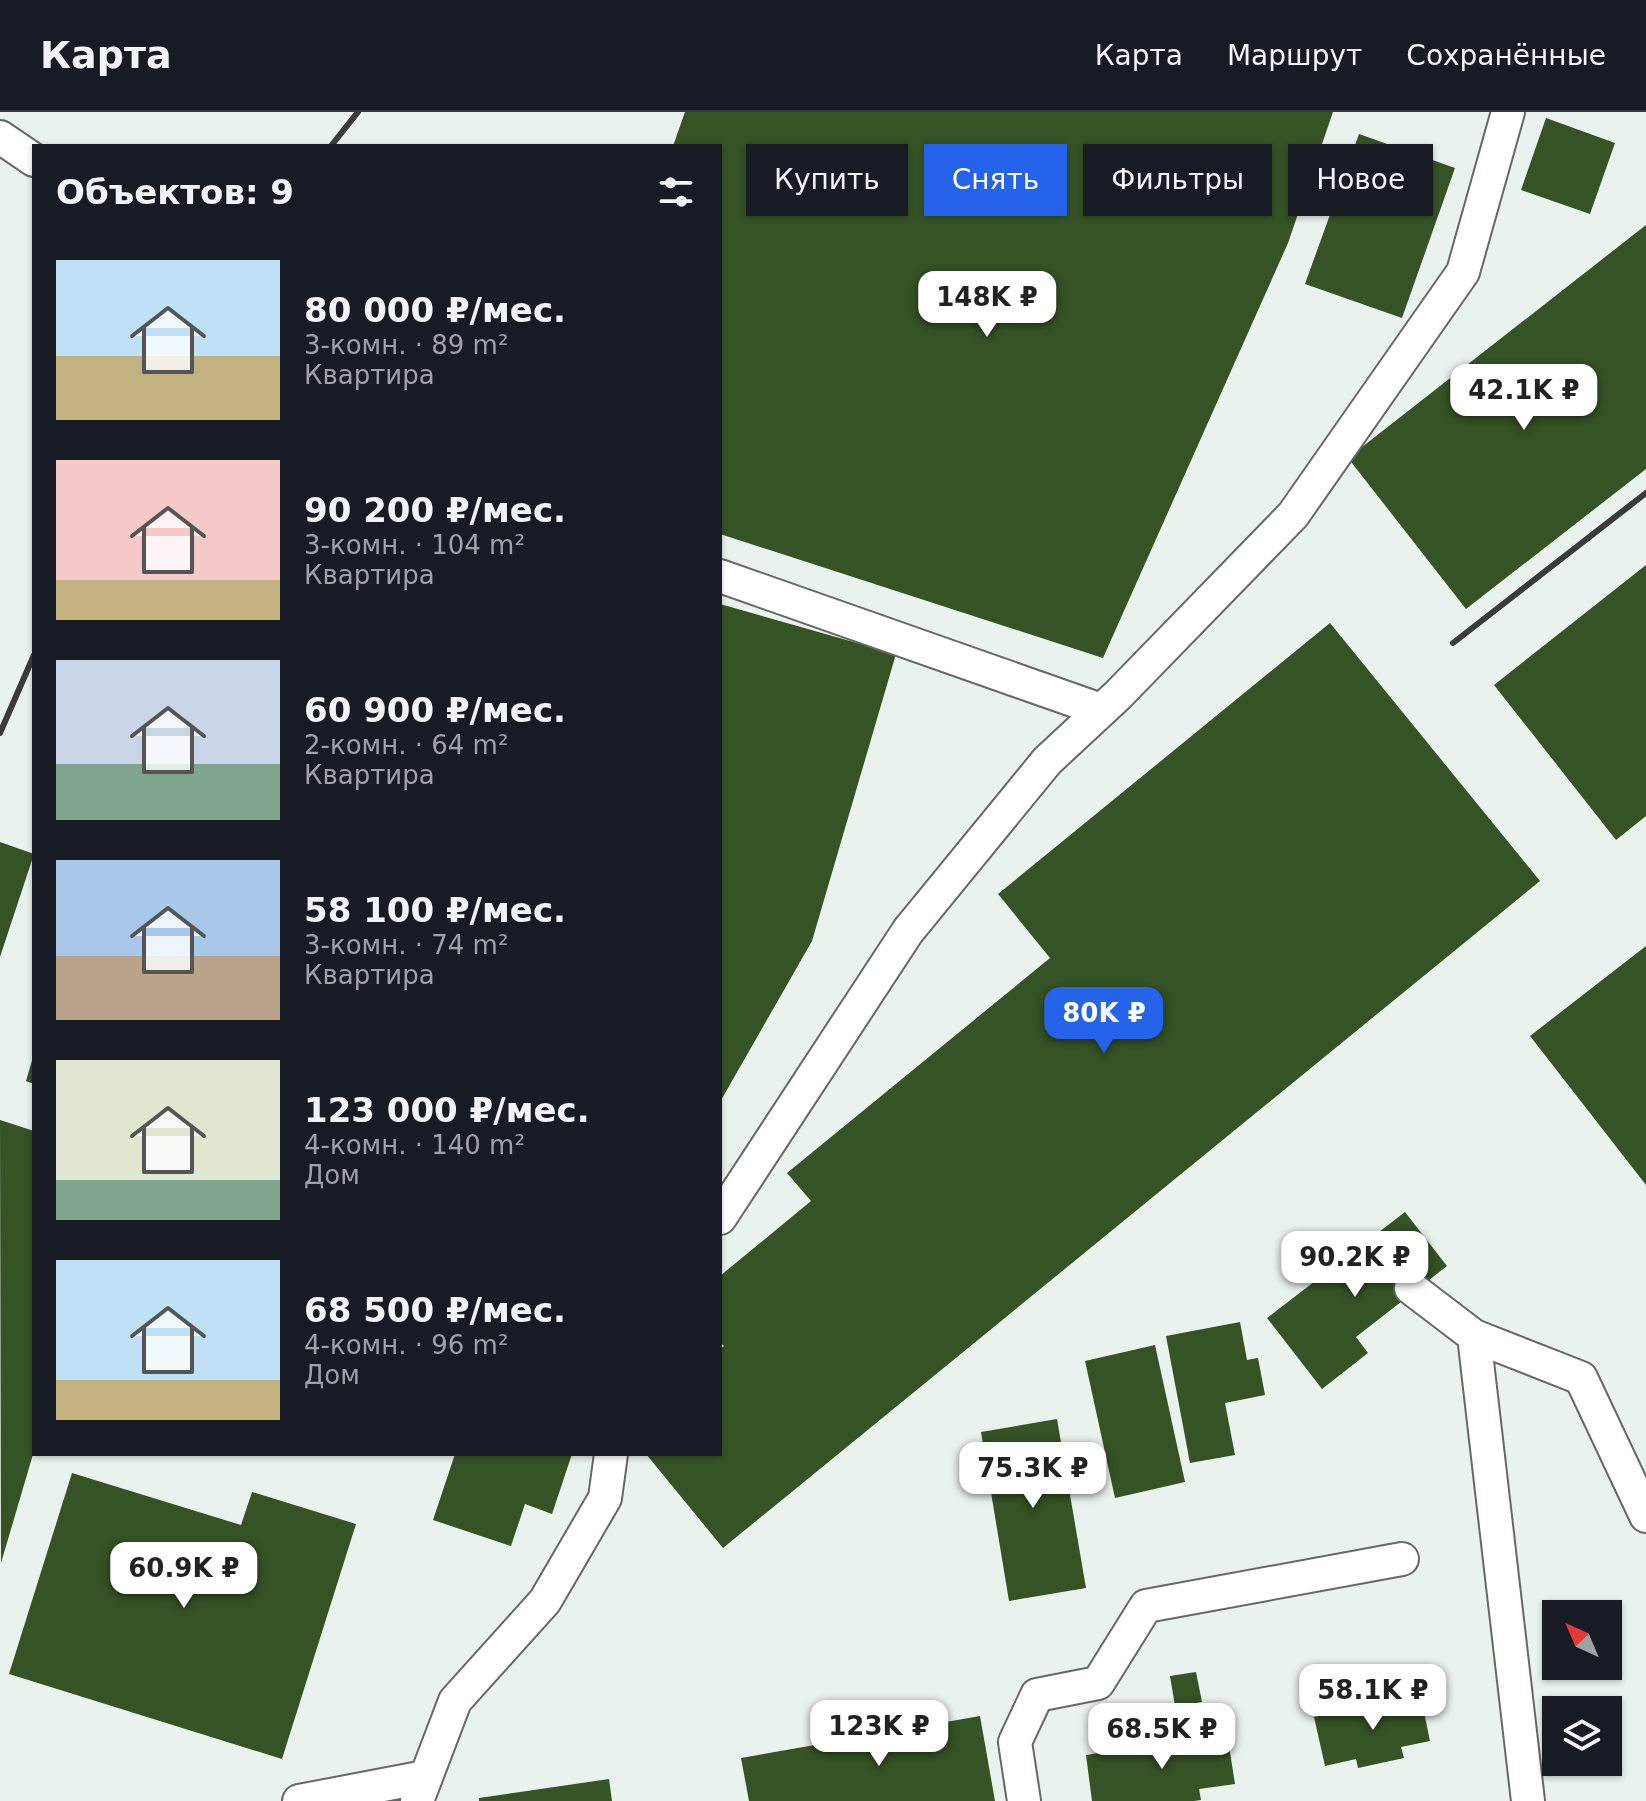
<!DOCTYPE html>
<html lang="ru">
<meta charset="utf-8">
<style>
body{margin:0;font-family:"DejaVu Sans",sans-serif;background:#242831;color:#f1f3f6;height:100vh;display:flex;flex-direction:column;font-size:30px;white-space:nowrap}
*{box-sizing:border-box;margin:0}
p{font-size:26px;color:#9ea1a6}
.icon{flex:none;width:44px;height:44px;fill:none;stroke:currentColor;stroke-width:2;stroke-linecap:round;stroke-linejoin:round}
.map{position:relative;flex:1;overflow:hidden}
.sheet{position:absolute;left:32px;top:32px;width:690px;height:1312px;display:flex;flex-direction:column;background:#171b24;border-radius:0px;box-shadow:0 2px 6px #0004}
.sheet>*{flex:none}
.hud{position:absolute;left:746px;top:32px;width:760px;height:72px;display:flex;gap:16px}
.needle{width:52px;rotate:316deg}
.buttons{position:absolute;left:1542px;top:1488px;display:grid;gap:16px}
.buttons a{display:grid;place-items:center;width:80px;height:80px;border-radius:0px;background:#171b24;box-shadow:0 2px 6px #0004;font-size:40px}
.price{position:absolute;translate:-50% -68px;padding:0 18px;border-radius:16px;background:#fff;color:#222;font-size:26px;line-height:52px;filter:drop-shadow(0 2px 4px #0008)}
.price::after{content:'';position:absolute;left:50%;top:48px;width:24px;height:18px;margin-left:-12px;background:inherit;clip-path:polygon(0 0,100% 0,50% 100%)}
.price.on{background:#2563eb;color:#fff}
ul{padding:0;list-style:none}
li{display:flex;align-items:center;gap:24px;height:200px;padding:0 24px}
li span{display:grid;place-items:center;flex:none;width:224px;height:160px;border-radius:0px;color:#555}
li>.icon{margin-inline-start:auto}
span .icon{width:96px;height:96px;fill:#fffc;stroke-width:1}
li b{font-size:34px}
h2{display:flex;justify-content:space-between;align-items:center;height:96px;padding:0 24px;font-size:34px}
.chip{padding:0 28px;border-radius:0px;background:#171b24;box-shadow:0 2px 6px #0004;font-size:28px;line-height:72px}
.chip.on{background:#2563eb;color:#fff}
header{display:flex;align-items:center;gap:48px;box-sizing:border-box;height:112px;padding:0 40px;background:#171b24;border-bottom:2px solid #363941}
header strong{font-size:38px}
nav{display:flex;gap:44px;margin-inline-start:auto;font-size:28px}
.map>svg:first-child{display:block}
.building{fill:#355325}
.lines{fill:none;stroke-linecap:round;stroke-linejoin:round}
.minor-casing{stroke:#636a65;stroke-width:36}
.minor{stroke:#fff;stroke-width:32}
.rail{stroke:#393c3a;stroke-width:6}
</style>
<header>
<strong>Карта</strong>
<nav><a>Карта</a><a>Маршрут</a><a>Сохранённые</a></nav>
</header>
<div class="map">
<svg width="1646" height="1689" viewBox="0 0 1646 1689">
<rect width="100%" height="100%" fill="#eaf2ed"/>
<!-- building -->
<path class="building" d="M685 0H1333L1288 131 1103 546 720 422V34H673Z
M1546 6 1615 31 1590 102 1521 78Z
M1359 22 1455 56 1402 206 1305 172Z
M1646 113V357L1466 497 1348 346Z
M1646 453V704L1616 728 1494 573Z
M720 492 896 542 812 829 720 990Z
M1330 511 1540 769 723 1436 646 1342H720V1237L724 1234 720 1230V1164L811 1089 787 1061 1050 846 998 782Z
M0 730 34 742 0 845Z
M1646 834V1073L1530 924Z
M33 945H34V972L26 969Z
M0 1008 34 1019V1339L1 1451Z
M1405 1100 1447 1154 1356 1225 1368 1241 1322 1277 1267 1206Z
M1240 1210 1247 1248 1258 1246 1265 1283 1225 1291 1235 1343 1190 1351 1166 1224Z
M1155 1233 1185 1370 1115 1386 1085 1249Z
M1057 1307 1086 1476 1009 1489 981 1320Z
M455 1342H572L552 1402 525 1392 511 1434 433 1408Z
M72 1361 241 1413 252 1380 356 1412 282 1647 9 1562Z
M1196 1560 1202 1590 1175 1594 1170 1564Z
M1420 1581 1430 1629 1401 1635 1404 1646 1358 1656 1356 1647 1325 1654 1314 1605Z
M980 1604 995 1689H749L741 1646Z
M1227 1621 1235 1672 1199 1677 1201 1688 1194 1689H1092L1086 1643Z
M609 1667 612 1689H479V1686Z"/>
<g class="lines">
<!-- minor casing -->
<g class="minor-casing">
<path id="minor" d="M0 25 34 48
M720 464 1101 598
M720 1106 908 819 1047 649 1118 583 1293 403 1463 160 1508 0
M1411 1176 1474 1224 1528 1689
M1474 1224 1581 1266 1646 1404
M299 1689 425 1665
M417 1689 455 1589 545 1489 605 1386 611 1342
M1024 1689 1015 1630 1037 1583 1098 1571 1146 1494 1402 1447"/>
</g>
<!-- minor -->
<use href="#minor" class="minor"/>
<!-- rail -->
<path class="rail" d="M331 34 358 0
M1453 531 1646 381
M0 621 34 543"/>
</g>
</svg>
<div class="buttons">
<a><svg class="needle" viewBox="-14 -14 28 28"><path d="M0-13l5 13h-10z" fill="#e53935"/><path d="M0 13l5-13h-10z" fill="#9ea1a6"/></svg></a>
<a><svg class="icon" aria-label="layers" viewBox="0 0 24 24"><path d="M12 4l9 5-9 5-9-5zM3 14l9 5 9-5"/></svg></a>
</div>
<b class="price" style="left:987px;top:227px">148K ₽</b>
<b class="price" style="left:1524px;top:320px">42.1K ₽</b>
<b class="price on" style="left:1104px;top:943px">80K ₽</b>
<b class="price" style="left:1355px;top:1187px">90.2K ₽</b>
<b class="price" style="left:1033px;top:1398px">75.3K ₽</b>
<b class="price" style="left:184px;top:1498px">60.9K ₽</b>
<b class="price" style="left:1373px;top:1620px">58.1K ₽</b>
<b class="price" style="left:879px;top:1656px">123K ₽</b>
<b class="price" style="left:1162px;top:1659px">68.5K ₽</b>
<div class="hud">
<a class="chip">Купить</a>
<a class="chip on">Снять</a>
<a class="chip">Фильтры</a>
<a class="chip">Новое</a>
</div>
<section class="sheet">
<h2>Объектов: 9<svg class="icon" aria-label="filters" viewBox="0 0 24 24"><path d="M4 7h16M4 17h16"/><circle cx="9" cy="7" r="2"/><circle cx="15" cy="17" r="2"/></svg></h2>
<ul>
<li><span style="background:linear-gradient(#bfe0f5 60%,#c2b280 0)"><svg class="icon" aria-label="home" viewBox="0 0 24 24"><path d="M3 11l9-7 9 7M6 9v11h12V9"/></svg></span><div><b>80 000 ₽/мес.</b><p>3-комн. · 89 m²</p><p>Квартира</p></div></li>
<li><span style="background:linear-gradient(#f6c9c9 75%,#c2b280 0)"><svg class="icon" aria-label="home" viewBox="0 0 24 24"><path d="M3 11l9-7 9 7M6 9v11h12V9"/></svg></span><div><b>90 200 ₽/мес.</b><p>3-комн. · 104 m²</p><p>Квартира</p></div></li>
<li><span style="background:linear-gradient(#c9d6e8 65%,#7fa58c 0)"><svg class="icon" aria-label="home" viewBox="0 0 24 24"><path d="M3 11l9-7 9 7M6 9v11h12V9"/></svg></span><div><b>60 900 ₽/мес.</b><p>2-комн. · 64 m²</p><p>Квартира</p></div></li>
<li><span style="background:linear-gradient(#a9c7e8 60%,#b9a48a 0)"><svg class="icon" aria-label="home" viewBox="0 0 24 24"><path d="M3 11l9-7 9 7M6 9v11h12V9"/></svg></span><div><b>58 100 ₽/мес.</b><p>3-комн. · 74 m²</p><p>Квартира</p></div></li>
<li><span style="background:linear-gradient(#dfe7d0 75%,#7fa58c 0)"><svg class="icon" aria-label="home" viewBox="0 0 24 24"><path d="M3 11l9-7 9 7M6 9v11h12V9"/></svg></span><div><b>123 000 ₽/мес.</b><p>4-комн. · 140 m²</p><p>Дом</p></div></li>
<li><span style="background:linear-gradient(#bfe0f5 75%,#c2b280 0)"><svg class="icon" aria-label="home" viewBox="0 0 24 24"><path d="M3 11l9-7 9 7M6 9v11h12V9"/></svg></span><div><b>68 500 ₽/мес.</b><p>4-комн. · 96 m²</p><p>Дом</p></div></li>
</ul>
</section>
</div>
